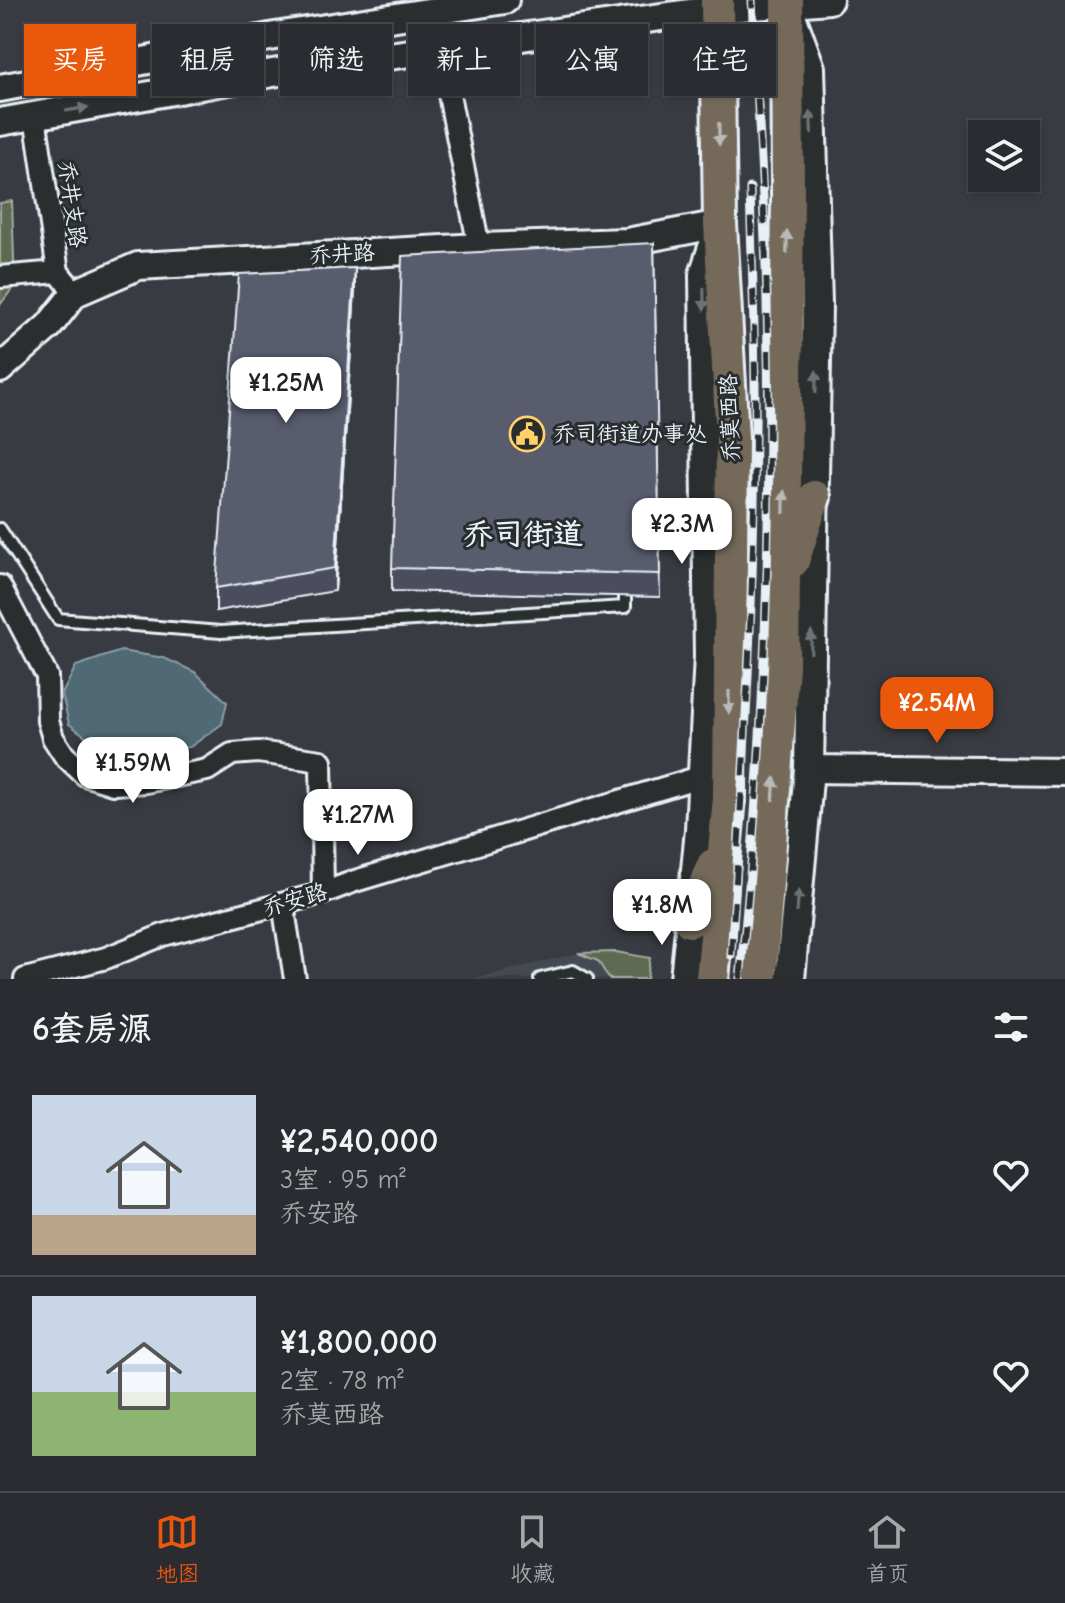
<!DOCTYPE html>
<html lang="zh">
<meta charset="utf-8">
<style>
body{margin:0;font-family:"Comic Neue","LXGW WenKai TC",sans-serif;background:#323439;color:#f1f3f6;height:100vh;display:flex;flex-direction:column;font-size:30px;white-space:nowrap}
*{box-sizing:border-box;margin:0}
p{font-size:26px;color:#a5a7ab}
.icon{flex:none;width:44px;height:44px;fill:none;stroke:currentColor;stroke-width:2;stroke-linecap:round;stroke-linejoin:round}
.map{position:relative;height:979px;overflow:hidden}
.details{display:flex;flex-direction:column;background:#2a2c31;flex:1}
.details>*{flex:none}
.top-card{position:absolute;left:24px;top:24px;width:1018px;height:72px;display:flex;gap:16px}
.controls{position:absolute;left:968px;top:120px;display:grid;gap:16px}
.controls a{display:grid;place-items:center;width:72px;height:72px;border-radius:0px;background:#2a2c31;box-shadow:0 2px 6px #0004,0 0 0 2px #46484d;font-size:40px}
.price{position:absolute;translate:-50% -68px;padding:0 18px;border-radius:16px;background:#fff;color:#222;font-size:26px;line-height:52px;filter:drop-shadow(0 2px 4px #0008)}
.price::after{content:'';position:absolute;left:50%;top:48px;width:24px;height:18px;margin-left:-12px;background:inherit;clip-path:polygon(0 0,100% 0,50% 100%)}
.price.selected{background:#ea580c;color:#fff}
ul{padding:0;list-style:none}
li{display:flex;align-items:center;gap:24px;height:200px;padding:0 32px}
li+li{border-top:2px solid #46484d}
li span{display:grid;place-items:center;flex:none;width:224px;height:160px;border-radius:0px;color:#555}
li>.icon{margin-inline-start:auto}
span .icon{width:96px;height:96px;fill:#fffc;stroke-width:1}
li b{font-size:34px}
h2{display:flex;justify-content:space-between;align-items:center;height:96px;padding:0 32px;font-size:34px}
.tag{padding:0 28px;border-radius:0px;background:#2a2c31;box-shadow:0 2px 6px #0004,0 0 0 2px #46484d;font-size:28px;line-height:72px}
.tag.selected{background:#ea580c;color:#fff}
.tabs{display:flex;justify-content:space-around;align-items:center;height:112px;border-top:2px solid #46484d;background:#2a2c31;font-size:22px;color:#a5a7ab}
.tabs a{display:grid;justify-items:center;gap:4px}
.tabs .selected{color:#ea580c}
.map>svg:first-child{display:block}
.built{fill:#454851}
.green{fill:#606b52;stroke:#a4aea5;stroke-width:2}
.water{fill:#4f6974;stroke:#8c9fa9;stroke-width:2}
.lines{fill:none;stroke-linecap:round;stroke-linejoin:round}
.service-casing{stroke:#e8f1f8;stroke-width:16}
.minor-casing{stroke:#e8f1f8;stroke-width:26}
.tertiary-casing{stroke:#e8f1f8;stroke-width:32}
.secondary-casing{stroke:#e8f1f8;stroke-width:34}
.primary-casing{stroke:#e8f1f8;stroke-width:38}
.service{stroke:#2a2d2e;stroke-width:10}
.minor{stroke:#2a2d2e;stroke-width:20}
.tertiary{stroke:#2a2d2e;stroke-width:26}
.secondary{stroke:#2a2d2e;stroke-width:28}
.primary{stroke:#746a5a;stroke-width:32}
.rail-casing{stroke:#e8f1f8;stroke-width:9}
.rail{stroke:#2a2d2e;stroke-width:6;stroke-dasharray:18;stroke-linecap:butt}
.wall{fill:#4c4e5e;stroke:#e8f1f8;stroke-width:2}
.shaded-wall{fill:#3e404c;stroke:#e8f1f8;stroke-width:2}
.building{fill:#585b6d;stroke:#e8f1f8;stroke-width:2}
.oneway{fill:#6c7275}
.oneway2{fill:#babbb9}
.labels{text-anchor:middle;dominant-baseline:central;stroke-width:6;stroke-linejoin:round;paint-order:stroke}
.street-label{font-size:22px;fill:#e8f1f8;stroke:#2a2d2e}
.poi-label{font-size:22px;fill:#e8f1f8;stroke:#2a2d2e;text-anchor:start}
.district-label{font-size:30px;font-weight:bold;fill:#e8f1f8;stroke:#2a2d2e}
</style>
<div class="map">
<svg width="1065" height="979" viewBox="0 0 1065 979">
<rect width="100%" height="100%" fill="#383b41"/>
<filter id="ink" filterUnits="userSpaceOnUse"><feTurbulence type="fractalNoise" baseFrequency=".0125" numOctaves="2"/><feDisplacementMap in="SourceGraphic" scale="16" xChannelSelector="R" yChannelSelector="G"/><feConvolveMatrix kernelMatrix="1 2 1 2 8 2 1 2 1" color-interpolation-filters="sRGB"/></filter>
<g filter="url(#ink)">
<!-- built -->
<path class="built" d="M616 952 612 979H472L578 953Z"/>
<!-- green -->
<path class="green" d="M12 201 15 285 0 305V203Z
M616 952 650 958 647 979H609L598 961 578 953Z"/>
<!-- water -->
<path class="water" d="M121 651 164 658 195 672 227 702 222 724 190 747 108 753 69 724 62 694 76 666Z"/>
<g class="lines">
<!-- service casing -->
<g class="service-casing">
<path id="service" d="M0 529 58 619 221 632 625 607V584
M540 979 573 971 587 979"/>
</g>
<!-- minor casing -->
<g class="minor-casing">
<path id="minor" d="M440 49 479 247
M35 116 58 272 75 293
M0 277 58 272
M0 586 47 676 48 721 53 738 64 755 85 775 113 784 146 782 207 770 232 754 258 752 321 761 323 893
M283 904 295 979
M25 979 106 958 163 935 323 893 355 881 703 776"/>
</g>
<!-- tertiary casing -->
<g class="tertiary-casing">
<path id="tertiary" d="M0 88 275 36 505 0
M0 122 284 71 717 9 829 0
M0 369 49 326 75 293 138 266 479 247 627 242 720 224
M809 769 1065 772"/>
</g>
<!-- secondary casing -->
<g class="secondary-casing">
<path id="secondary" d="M685 979 700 830 709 656 704 275 718 232
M790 979 809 769 817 304 810 68 791 16"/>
</g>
<!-- primary casing -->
<g class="primary-casing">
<path id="primary" d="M793 561 814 497
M690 921 713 865
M712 979 729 798 732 438 720 224 717 0
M760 979 783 666 788 196 787 0"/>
</g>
<!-- service -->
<use href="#service" class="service"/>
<!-- minor -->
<use href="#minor" class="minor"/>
<!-- tertiary -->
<use href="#tertiary" class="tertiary"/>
<!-- secondary -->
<use href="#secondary" class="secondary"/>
<!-- primary -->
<use href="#primary" class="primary"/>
<!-- rail casing -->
<g class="rail-casing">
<path id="rail" d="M731 955C743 781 754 606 755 432 756 350 752 269 750 188
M740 979C764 755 773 528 767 302 765 201 757 101 752 0"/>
</g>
<!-- rail -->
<use href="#rail" class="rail"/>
</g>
<!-- wall -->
<path class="wall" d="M654 243 660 597 392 591V568Z
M355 290 335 591 216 611V588Z"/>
<!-- shaded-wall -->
<path class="shaded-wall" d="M355 268V290L335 591V568Z"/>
<!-- building -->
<path class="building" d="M654 243 660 574 392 568 402 256Z
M355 268 335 568 216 588 239 274Z"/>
<!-- one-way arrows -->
<defs><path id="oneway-solid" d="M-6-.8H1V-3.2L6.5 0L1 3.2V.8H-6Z" transform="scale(2)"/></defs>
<g class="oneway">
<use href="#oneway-solid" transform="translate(77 109) rotate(-10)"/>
<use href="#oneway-solid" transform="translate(811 122) rotate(-92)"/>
<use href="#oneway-solid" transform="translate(704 299) rotate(89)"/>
<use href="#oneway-solid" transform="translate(816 382) rotate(-89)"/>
<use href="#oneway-solid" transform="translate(811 642) rotate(-89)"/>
<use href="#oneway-solid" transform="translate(798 901) rotate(-85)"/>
</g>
<g class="oneway2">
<use href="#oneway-solid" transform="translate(719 134) rotate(89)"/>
<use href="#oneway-solid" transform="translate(787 242) rotate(-89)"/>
<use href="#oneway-solid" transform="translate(784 502) rotate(-89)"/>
<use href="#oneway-solid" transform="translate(729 702) rotate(90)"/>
<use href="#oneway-solid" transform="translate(774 789) rotate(-86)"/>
</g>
</g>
<!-- icons -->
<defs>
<g id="civic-ring" transform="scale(1.8)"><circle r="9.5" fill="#2a2d2e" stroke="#ffd166" stroke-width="1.5"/><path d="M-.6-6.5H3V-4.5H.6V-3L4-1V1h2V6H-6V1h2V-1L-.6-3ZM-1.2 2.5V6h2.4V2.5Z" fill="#ffd166"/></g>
</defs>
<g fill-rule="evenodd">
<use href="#civic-ring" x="527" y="434"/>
</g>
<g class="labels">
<!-- street labels -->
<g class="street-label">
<text transform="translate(72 204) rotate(82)">乔井支路</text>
<text transform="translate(342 254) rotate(-3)">乔井路</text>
<text transform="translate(730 418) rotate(-92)">乔莫西路</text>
<text transform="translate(295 900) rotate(-16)">乔安路</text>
</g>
<!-- poi labels -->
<g class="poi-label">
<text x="553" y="434">乔司街道办事处</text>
</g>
<!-- district labels -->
<g class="district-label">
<text x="523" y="534">乔司街道</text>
</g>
</g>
</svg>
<div class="controls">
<a><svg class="icon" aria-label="layers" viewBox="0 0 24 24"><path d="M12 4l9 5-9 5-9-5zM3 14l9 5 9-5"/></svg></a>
</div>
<b class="price" style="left:286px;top:425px">¥1.25M</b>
<b class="price" style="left:682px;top:566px">¥2.3M</b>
<b class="price selected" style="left:937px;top:745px">¥2.54M</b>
<b class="price" style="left:133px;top:805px">¥1.59M</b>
<b class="price" style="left:358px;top:857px">¥1.27M</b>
<b class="price" style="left:662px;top:947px">¥1.8M</b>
<div class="top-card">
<a class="tag selected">买房</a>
<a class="tag">租房</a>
<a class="tag">筛选</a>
<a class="tag">新上</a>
<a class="tag">公寓</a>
<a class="tag">住宅</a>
</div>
</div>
<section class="details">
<h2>6套房源<svg class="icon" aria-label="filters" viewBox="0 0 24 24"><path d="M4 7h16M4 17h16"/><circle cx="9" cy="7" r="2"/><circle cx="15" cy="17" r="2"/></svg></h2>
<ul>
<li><span style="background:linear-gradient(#c9d6e8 75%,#b9a48a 0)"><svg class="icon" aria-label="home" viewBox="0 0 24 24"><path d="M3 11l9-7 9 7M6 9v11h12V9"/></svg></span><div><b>¥2,540,000</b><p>3室 · 95 m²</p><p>乔安路</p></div><svg class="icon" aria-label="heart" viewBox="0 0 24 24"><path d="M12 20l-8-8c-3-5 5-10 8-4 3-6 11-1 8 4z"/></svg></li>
<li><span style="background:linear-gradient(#c9d6e8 60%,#8fb573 0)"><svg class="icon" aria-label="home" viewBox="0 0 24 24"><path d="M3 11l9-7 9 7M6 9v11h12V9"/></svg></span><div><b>¥1,800,000</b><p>2室 · 78 m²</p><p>乔莫西路</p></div><svg class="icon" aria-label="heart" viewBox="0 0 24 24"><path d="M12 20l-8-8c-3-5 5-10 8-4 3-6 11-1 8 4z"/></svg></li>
</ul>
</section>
<nav class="tabs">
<a class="selected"><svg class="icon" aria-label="map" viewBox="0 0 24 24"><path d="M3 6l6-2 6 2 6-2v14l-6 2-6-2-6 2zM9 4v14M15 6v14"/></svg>地图</a>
<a><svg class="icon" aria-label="saved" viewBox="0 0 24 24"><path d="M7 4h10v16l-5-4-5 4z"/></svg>收藏</a>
<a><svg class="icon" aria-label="home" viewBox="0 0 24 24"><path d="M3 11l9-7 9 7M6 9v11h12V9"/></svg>首页</a>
</nav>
